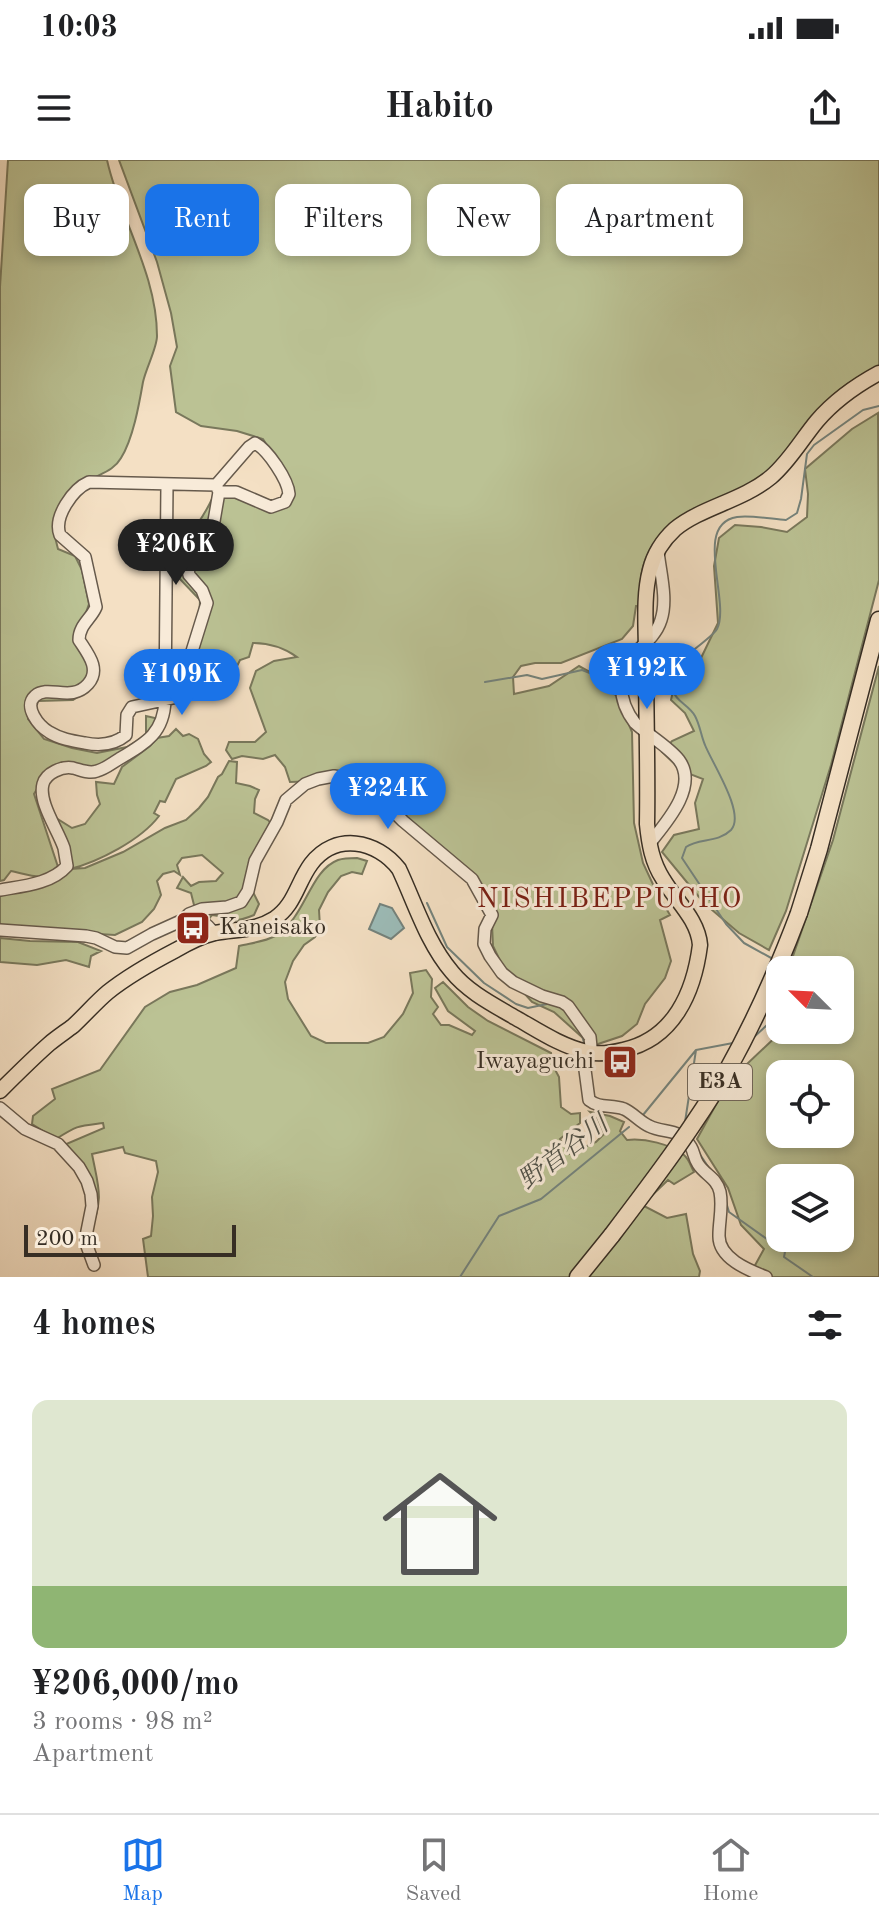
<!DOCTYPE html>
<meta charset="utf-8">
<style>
body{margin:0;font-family:"Old Standard TT","Noto Serif JP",serif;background:#f2f2f2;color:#202124;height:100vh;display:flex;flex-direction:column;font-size:30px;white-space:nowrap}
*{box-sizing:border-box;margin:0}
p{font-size:26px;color:#757577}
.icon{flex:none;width:44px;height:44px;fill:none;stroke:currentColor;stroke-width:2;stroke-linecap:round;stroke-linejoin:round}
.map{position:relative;height:1117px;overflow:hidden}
.sheet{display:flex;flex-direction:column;background:#fff;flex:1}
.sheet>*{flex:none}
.hud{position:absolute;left:24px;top:24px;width:832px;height:72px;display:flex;gap:16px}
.needle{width:52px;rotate:294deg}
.buttons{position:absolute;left:766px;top:796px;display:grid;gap:16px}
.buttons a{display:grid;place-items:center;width:88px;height:88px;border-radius:16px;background:#fff;box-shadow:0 4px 12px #0003;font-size:40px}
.scale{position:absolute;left:24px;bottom:20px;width:212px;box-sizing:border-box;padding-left:8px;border:4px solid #372e24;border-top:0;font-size:22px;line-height:28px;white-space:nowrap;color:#372e24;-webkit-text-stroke:6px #f8ebd9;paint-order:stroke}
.price{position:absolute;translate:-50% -68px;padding:0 18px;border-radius:28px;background:#1a73e8;color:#fff;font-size:26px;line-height:52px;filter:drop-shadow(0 2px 4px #0008)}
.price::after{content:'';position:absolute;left:50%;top:48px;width:24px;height:18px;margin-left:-12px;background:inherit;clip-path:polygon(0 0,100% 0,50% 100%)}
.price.active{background:#222;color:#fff}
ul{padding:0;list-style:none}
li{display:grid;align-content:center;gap:16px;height:424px;padding:0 32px}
li span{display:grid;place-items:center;height:248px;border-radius:16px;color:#555}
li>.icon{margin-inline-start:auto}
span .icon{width:144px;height:144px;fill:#fffc;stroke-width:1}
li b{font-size:34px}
h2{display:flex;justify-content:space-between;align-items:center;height:96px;padding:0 32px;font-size:34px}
.pill{padding:0 28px;border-radius:16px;background:#fff;box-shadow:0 4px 12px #0003;font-size:28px;line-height:72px}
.pill.active{background:#1a73e8;color:#fff}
.status{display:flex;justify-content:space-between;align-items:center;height:56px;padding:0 40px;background:#fff;direction:ltr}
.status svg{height:22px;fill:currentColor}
header{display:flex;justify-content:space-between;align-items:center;height:104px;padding:0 32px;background:#fff;font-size:36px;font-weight:800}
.dock{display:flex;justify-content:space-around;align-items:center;height:112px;border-top:2px solid #e0e0e0;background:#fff;font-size:22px;color:#757577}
.dock a{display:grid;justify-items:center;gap:4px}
.dock .active{color:#1a73e8}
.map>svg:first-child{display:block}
.green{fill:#bbc294;stroke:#79785c;stroke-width:2;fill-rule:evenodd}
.water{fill:#9cbcb8;stroke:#74837d;stroke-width:2}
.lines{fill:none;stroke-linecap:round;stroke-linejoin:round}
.stream{stroke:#74837d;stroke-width:2}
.minor-casing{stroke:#665a4c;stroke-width:14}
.major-casing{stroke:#372e24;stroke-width:17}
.highway-casing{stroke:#372e24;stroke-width:19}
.minor{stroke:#f8ebd9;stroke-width:11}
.major{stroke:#f4e0c4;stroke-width:14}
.highway{stroke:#f4e0c4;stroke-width:16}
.highway-bridge-casing{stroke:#372e24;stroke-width:19;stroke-linecap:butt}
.highway-bridge{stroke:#f4e0c4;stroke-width:16}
.labels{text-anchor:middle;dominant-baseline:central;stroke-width:6;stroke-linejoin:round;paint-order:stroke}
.shield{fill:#f8ebd9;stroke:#71675a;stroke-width:2}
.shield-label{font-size:22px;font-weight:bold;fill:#372e24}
.poi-label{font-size:24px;fill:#372e24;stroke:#f8ebd9;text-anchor:start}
.water-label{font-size:26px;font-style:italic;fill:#505249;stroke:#f8ebd9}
.quarter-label{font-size:28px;letter-spacing:2px;fill:#7a1f14;stroke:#f8ebd9}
</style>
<div class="status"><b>10:03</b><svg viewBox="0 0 49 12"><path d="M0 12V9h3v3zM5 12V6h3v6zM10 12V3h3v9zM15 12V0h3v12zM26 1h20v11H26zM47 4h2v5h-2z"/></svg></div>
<header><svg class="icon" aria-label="menu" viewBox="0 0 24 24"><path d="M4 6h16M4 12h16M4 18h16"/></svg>Habito<svg class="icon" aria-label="share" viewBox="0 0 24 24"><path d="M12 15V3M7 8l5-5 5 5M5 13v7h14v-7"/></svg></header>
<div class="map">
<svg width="879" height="1117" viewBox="0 0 879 1117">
<rect width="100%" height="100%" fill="#f4e0c4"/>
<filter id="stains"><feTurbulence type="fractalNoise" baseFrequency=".0025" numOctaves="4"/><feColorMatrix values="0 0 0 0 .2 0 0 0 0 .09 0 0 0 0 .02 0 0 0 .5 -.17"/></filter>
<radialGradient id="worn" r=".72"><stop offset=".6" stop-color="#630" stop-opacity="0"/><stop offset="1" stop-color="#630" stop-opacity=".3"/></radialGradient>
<!-- green -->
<path class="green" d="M8 0H107C120 59 157 114 157 176 157 188 146 208 143 222 139 245 133 279 121 298 112 314 94 314 82 326 71 336 62 359 54 373L58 389 75 396 82 410 89 444 81 467V490L90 512 87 531 73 540 38 541 29 549 28 559 44 579 72 588 97 593 127 587 146 575V556L155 558V573L93 616 56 610 46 615 34 634 59 710C45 722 29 715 11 711L4 720 0 721V127Z
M119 0H879V206C854 219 839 227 820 248 798 271 785 299 760 318 727 343 675 351 652 386 640 404 640 425 639 446H636L633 466 622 479 561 503H535L521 506 513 517 514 534 549 526 579 506 590 512 600 525 617 536 632 572 634 663 643 703 657 733 670 755 660 760 671 801 665 818 645 844 637 864 622 876 592 886 554 852 532 842 506 813 493 786 492 764 481 730 373 636 348 620 290 622 285 607 275 595 263 599 242 596 232 599 226 590 229 582H255L266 572 250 528 256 511 274 501 297 497C283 487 270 483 253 483L249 497 240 500 224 533 180 515 199 463 200 440 177 416C180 401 184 385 192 372 200 360 205 354 212 339L237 337 269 349 292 339 294 329 263 279 237 271 201 266 176 252 170 206 177 187 171 153 157 102Z
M878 253 879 420 831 605 786 751 769 790 739 773 704 743 662 692 674 675 699 669 695 643 703 619 682 611 662 592 672 581 694 571 685 553 671 540 675 522 682 513 701 498 718 463 714 406 719 378 735 365 761 367 787 372 807 357 808 334 805 309 852 269Z
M879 506V1117H766L753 1109 764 1089 741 1065 728 1028 697 979 729 921 783 870H840V810H808L793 796 833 680ZM780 914H840V974H780ZM780 1018H840V1078H780Z
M176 569 183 576 189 574 198 579 204 594 211 602 206 606 176 619 165 642 160 641 154 653 159 656C141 680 98 702 70 709L48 653 72 668 85 664 100 644 97 635 96 622 114 624 122 607 150 586 157 578 169 576Z
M229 601 237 602 236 623 250 626 259 630 255 639 254 653 268 660 272 665 249 724 259 744 254 755C247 758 237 762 229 760 222 758 220 755 212 755L209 759 212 765 185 771 178 764 195 749 191 733 177 728 183 717 191 726 199 722 216 721 223 713 202 695 182 698 177 705 180 715 174 711 163 714 157 721 161 735 154 749 142 762 115 775 0 768V732L70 709 85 708 123 692 165 668 186 660 199 648 208 637 218 617 222 614Z
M357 698 367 701 362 714 352 712 341 716 328 732 319 750 320 767 315 777 304 785 293 801 285 822 288 839 311 876 326 883H368L384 877 403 854 413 833 410 813 426 810 432 819 431 837 438 847 433 854 441 865H449L472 875 475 871 448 851 435 828 443 822 468 847 488 861 551 893 552 904 559 917 561 947 571 954 580 953V963L560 979 569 994 596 982 604 974 598 960 590 952 610 956 624 962 620 971 627 980C645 978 670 984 684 995 689 999 691 1007 694 1012L674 1024 668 1020 642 1045 667 1058 686 1054 693 1094 700 1111 699 1117H148L143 1079 151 1076 153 1056 152 1037 158 1012 156 1001 125 993 123 987 92 994C99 1030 104 1037 90 1073L95 1047 64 985 104 968 103 963C78 966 78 965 56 979L32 964 33 956 55 939 52 929 100 910 145 847 170 832 197 825 236 808 239 786C251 783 264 782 275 776 306 758 309 711 338 700 344 698 351 698 357 698Z
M0 778 30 781 78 782 101 791 91 796 89 807 66 800 37 805 0 802Z"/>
<!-- water -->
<path class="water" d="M380 744 392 748 404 768 391 779 369 769Z"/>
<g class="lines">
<!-- stream -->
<path class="stream" d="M656 489 671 493 681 498
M485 522 527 515 542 519 582 510 595 515 606 524 617 528
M427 743 447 787 484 823 516 844 528 848 547 844
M773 799 744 783 726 764 682 698 686 687C699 678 718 683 731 670 746 654 712 603 705 585 701 576 700 565 695 556 689 545 676 542 672 529 668 518 672 509 679 501 687 495 713 476 717 469 731 442 692 364 737 357 751 355 772 359 786 360L797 353 801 339 807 294 814 285 863 250 879 246
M582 875 584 883
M754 877 780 853
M643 955 696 890 733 883
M685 962 696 890
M699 993 709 1008
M726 1042 729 1052 785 1092 784 1097 813 1117
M460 1117 499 1056 541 1039 629 967"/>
<!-- minor casing -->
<g class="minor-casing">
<path id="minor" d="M216 325 249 287 255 283C268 290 288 320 289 334L285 342 271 347 236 332H219L216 325 89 322C73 329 53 357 60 375L85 397 96 447C91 459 79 465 79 480 88 494 101 509 88 524 71 543 49 524 35 536 23 547 39 566 49 572 60 579 73 581 85 583 100 586 114 585 126 575L127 555 132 547 173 538 179 533 207 443 202 430 189 415 188 408 196 382 214 361 219 332
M649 684C665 664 699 627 679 600 669 587 648 575 635 563 617 540 616 511 638 490 648 481 657 473 661 460 668 439 660 412 658 391
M0 730C23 726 51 724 67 706 66 700 65 694 64 688 58 670 38 642 43 624 46 613 62 606 73 608 81 610 89 614 97 611 105 609 112 603 119 599 146 583 164 573 165 540L167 324
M183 760C197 760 206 760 214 774
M0 770 86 776 96 778 115 787 127 788 152 774 183 760 189 754 202 749 227 747 241 742 248 731 255 701 277 662 286 640 305 624 318 619 334 616 362 621 368 626 403 661 472 719 492 755 485 769 484 784 490 796 502 813 513 822 542 836 562 842 568 846 590 877 591 887 585 910 589 940C600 949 611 944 624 949 633 953 640 962 649 966 665 974 679 967 691 987 694 992 694 998 698 1004 705 1015 717 1018 720 1032 723 1047 719 1061 719 1075 718 1098 748 1110 766 1117
M0 948 25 969 58 984 79 1007 87 1021 91 1034 92 1046 86 1076 87 1086 94 1105"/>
</g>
<!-- major casing -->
<g class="major-casing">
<path id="major" d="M0 931C16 915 32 899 49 884 56 878 65 872 73 866 85 855 96 842 108 832 128 816 153 802 176 790 188 783 202 776 215 773 236 769 255 771 274 759 295 745 297 723 311 704 335 672 377 680 399 709 415 743 427 783 452 812 468 832 494 845 516 858 539 871 561 886 587 892 599 895 611 893 623 890 674 879 694 832 700 785 698 759 675 740 663 719 652 702 649 684 647 664 648 608 646 551 646 494 646 467 643 436 650 410 654 394 663 380 675 369 702 347 742 341 771 317 789 302 802 279 817 261 835 240 855 226 879 213"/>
</g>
<!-- highway casing -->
<g class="highway-casing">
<path id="highway" d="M799 753 819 689 879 460
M578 1117 612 1075"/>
</g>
<!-- minor -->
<use href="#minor" class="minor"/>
<!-- major -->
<use href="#major" class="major"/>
<!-- highway -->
<use href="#highway" class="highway"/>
<!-- highway-bridge casing -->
<g class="highway-bridge-casing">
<path id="highway-bridge" d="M612 1075C653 1021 694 967 728 909 756 859 779 806 799 753"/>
</g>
<!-- highway-bridge -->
<use href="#highway-bridge" class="highway-bridge"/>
</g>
<!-- icons -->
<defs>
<g id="bus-square" transform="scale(1.8)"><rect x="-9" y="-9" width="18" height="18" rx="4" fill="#8f2418" stroke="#f8ebd9"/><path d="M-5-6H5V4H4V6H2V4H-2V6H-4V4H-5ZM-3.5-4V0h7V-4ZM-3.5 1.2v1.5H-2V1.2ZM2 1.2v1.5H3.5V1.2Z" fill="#fff"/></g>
</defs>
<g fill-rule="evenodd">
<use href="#bus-square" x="193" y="768"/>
<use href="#bus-square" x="620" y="902"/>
</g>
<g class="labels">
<!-- shield labels -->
<rect class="shield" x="688" y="904" width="64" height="36" rx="6"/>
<g class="shield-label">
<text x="720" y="922">E3A</text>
</g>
<!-- poi labels -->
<g class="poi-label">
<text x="219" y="768">Kaneisako</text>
<text x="594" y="902" text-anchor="end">Iwayaguchi</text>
</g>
<!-- water labels -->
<g class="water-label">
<text transform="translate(564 993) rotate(-37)">野首谷川</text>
</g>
<!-- quarter labels -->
<g class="quarter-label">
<text x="610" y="740">NISHIBEPPUCHO</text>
</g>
</g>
<rect width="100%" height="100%" filter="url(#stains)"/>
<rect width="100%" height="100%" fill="url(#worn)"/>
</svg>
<div class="buttons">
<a><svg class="needle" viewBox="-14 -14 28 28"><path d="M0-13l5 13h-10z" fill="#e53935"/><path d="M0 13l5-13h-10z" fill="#757577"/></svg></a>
<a><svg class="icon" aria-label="locate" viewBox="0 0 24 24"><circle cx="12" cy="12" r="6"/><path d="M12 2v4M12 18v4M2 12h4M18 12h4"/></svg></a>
<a><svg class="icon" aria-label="layers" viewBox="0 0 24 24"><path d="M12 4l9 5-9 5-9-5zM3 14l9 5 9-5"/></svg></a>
</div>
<div class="scale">200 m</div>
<b class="price active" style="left:176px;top:427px">¥206K</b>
<b class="price" style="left:647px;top:551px">¥192K</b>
<b class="price" style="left:182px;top:557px">¥109K</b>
<b class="price" style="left:388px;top:671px">¥224K</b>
<div class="hud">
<a class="pill">Buy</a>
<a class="pill active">Rent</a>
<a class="pill">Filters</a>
<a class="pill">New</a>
<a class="pill">Apartment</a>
</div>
</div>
<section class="sheet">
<h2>4 homes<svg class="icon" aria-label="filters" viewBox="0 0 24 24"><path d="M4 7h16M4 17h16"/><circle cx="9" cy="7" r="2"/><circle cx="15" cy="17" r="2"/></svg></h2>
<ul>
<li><span style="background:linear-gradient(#dfe7d0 75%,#8fb573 0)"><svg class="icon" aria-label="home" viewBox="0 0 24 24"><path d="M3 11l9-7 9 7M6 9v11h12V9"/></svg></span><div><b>¥206,000/mo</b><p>3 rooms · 98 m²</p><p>Apartment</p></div></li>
</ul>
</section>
<nav class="dock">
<a class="active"><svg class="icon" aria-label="map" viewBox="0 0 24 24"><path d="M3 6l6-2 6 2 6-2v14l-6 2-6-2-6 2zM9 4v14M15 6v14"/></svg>Map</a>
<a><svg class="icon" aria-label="saved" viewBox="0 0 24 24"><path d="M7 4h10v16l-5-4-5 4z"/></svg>Saved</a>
<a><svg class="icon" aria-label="home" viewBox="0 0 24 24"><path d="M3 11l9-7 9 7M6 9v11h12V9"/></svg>Home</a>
</nav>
